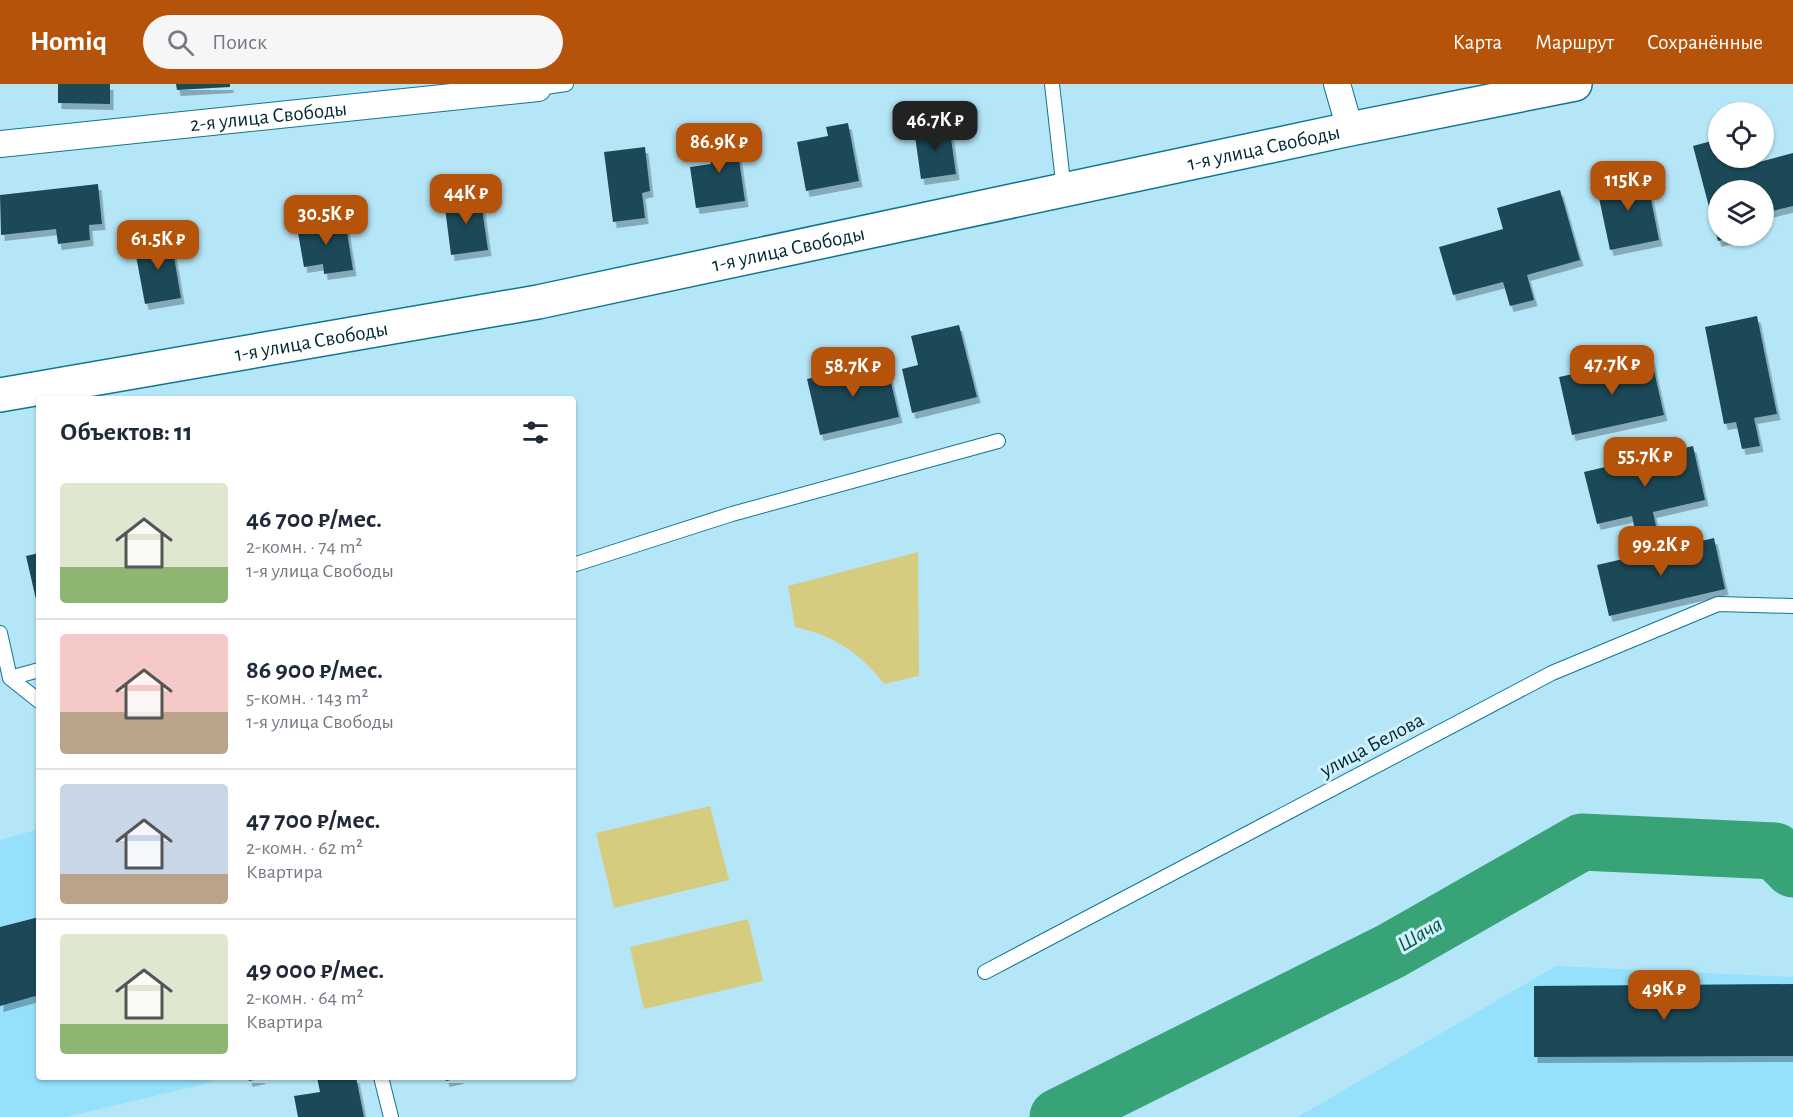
<!DOCTYPE html>
<html lang="ru">
<meta charset="utf-8">
<style>
body{margin:0;font-family:"Alegreya Sans",sans-serif;background:#f6f6f7;color:#1f2937;height:100vh;display:flex;flex-direction:column;font-size:22px;white-space:nowrap}
*{box-sizing:border-box;margin:0}
p{font-size:20px;color:#747a83}
.icon{flex:none;width:33px;height:33px;fill:none;stroke:currentColor;stroke-width:2;stroke-linecap:round;stroke-linejoin:round}
.map{position:relative;flex:1;overflow:hidden}
.details{position:absolute;left:36px;top:312px;width:540px;height:684px;display:flex;flex-direction:column;background:#fff;border-radius:6px;box-shadow:0 2px 4px #0004}
.details>*{flex:none}
.fabs{position:absolute;left:1708px;top:18px;display:grid;gap:12px}
.fabs a{display:grid;place-items:center;width:66px;height:66px;border-radius:50%;background:#fff;box-shadow:0 2px 4px #0004;font-size:30px}
.price{position:absolute;translate:-50% -51px;padding:0 14px;border-radius:12px;background:#b45309;color:#fff;font-size:20px;line-height:39px;filter:drop-shadow(0 2px 3px #0008)}
.price::after{content:'';position:absolute;left:50%;top:36px;width:18px;height:14px;margin-left:-9px;background:inherit;clip-path:polygon(0 0,100% 0,50% 100%)}
.price.selected{background:#222;color:#fff}
ul{padding:0;list-style:none}
li{display:flex;align-items:center;gap:18px;height:150px;padding:0 24px}
li+li{border-top:2px solid #e0e1e3}
li span{display:grid;place-items:center;flex:none;width:168px;height:120px;border-radius:6px;color:#555}
li>.icon{margin-inline-start:auto}
span .icon{width:72px;height:72px;fill:#fffc;stroke-width:1}
li b{font-size:26px}
h2{display:flex;justify-content:space-between;align-items:center;height:72px;padding:0 24px;font-size:26px}
header{display:flex;align-items:center;gap:36px;box-sizing:border-box;height:84px;padding:0 30px;background:#b45309;color:#fff}
header strong{font-size:28px}
nav{display:flex;gap:33px;margin-inline-start:auto;font-size:21px}
.search{width:420px;height:54px;background:#f6f6f7;display:flex;align-items:center;gap:15px;box-sizing:border-box;padding:0 21px;border-radius:33px;color:#747a83;font-size:22px}
.map>svg:first-child{display:block}
.built{fill:#95e0fb}
.green{fill:#d5cc7f}
.lines{fill:none;stroke-linecap:round;stroke-linejoin:round}
.river{stroke:#38a377;stroke-width:57}
.building{fill:#1b4a59;filter:url(#shadow)}
.service-casing{stroke:#0f7692;stroke-width:16}
.minor-casing{stroke:#0f7692;stroke-width:28}
.tertiary-casing{stroke:#0f7692;stroke-width:36}
.service{stroke:#fff;stroke-width:14}
.minor{stroke:#fff;stroke-width:26}
.tertiary{stroke:#fff;stroke-width:33}
.labels{text-anchor:middle;dominant-baseline:central;stroke-width:6;stroke-linejoin:round;paint-order:stroke}
.street-label{font-size:21px;fill:#002733;stroke:#d0f0fd}
.water-label{font-size:22px;font-style:italic;fill:#00583b;stroke:#d0f0fd}
</style>
<header>
<strong>Homiq</strong>
<div class="search"><svg class="icon" aria-label="search" viewBox="0 0 24 24"><circle cx="10" cy="10" r="6"/><path d="M15 15l6 6"/></svg>Поиск</div>
<nav><a>Карта</a><a>Маршрут</a><a>Сохранённые</a></nav>
</header>
<div class="map">
<svg width="1793" height="1033" viewBox="0 0 1793 1033">
<defs>
<filter id="shadow"><feDropShadow dx="3.5" dy="6" stdDeviation="0" flood-color="#0004"/></filter>
</defs>
<rect width="100%" height="100%" fill="#b5e6f8"/>
<!-- built -->
<path class="built" d="M39 745V993H211L213 998 66 1033H0V756Z
M1556 882 1793 893V1033H1298Z"/>
<!-- green -->
<path class="green" d="M918 468 919 592 884 600C861 569 833 551 795 543L788 502Z
M710 722 729 796 614 824 596 749Z
M748 835 763 897 644 925 630 863Z"/>
<g class="lines">
<!-- river -->
<path class="river" d="M1058 1033 1391 867 1582 758 1775 767 1793 785"/>
</g>
<!-- building -->
<path class="building" d="M58 0H110V20L58 19Z
M176 0H230V3L177 6Z
M848 39 859 97 806 107 797 58 828 52 826 43Z
M949 40 956 90 921 95 914 45Z
M735 48 745 117 696 124 690 83 711 80 708 52Z
M1719 55V74H1746L1748 81 1793 69V122L1764 129V106H1719V152H1737L1718 157 1693 62Z
M645 63 650 107 642 109 645 134 613 138 604 68Z
M1646 90 1659 156 1610 166 1596 100Z
M98 100 102 140 89 141 90 156 58 160 56 145 1 151 0 111Z
M1560 106 1580 176 1527 191 1534 216 1510 222 1503 198 1453 211 1439 163 1503 145 1497 124Z
M480 111 488 166 451 171 444 116Z
M345 135 353 186 324 190 323 180 304 183 297 143Z
M171 155 181 214 145 220 134 161Z
M1757 232 1777 330 1754 334 1760 362 1742 365 1736 338 1724 340 1705 243Z
M959 241 977 313 912 329 902 285 918 281 911 252Z
M1651 273 1664 331 1572 351 1559 293Z
M886 277 899 333 820 351 807 295Z
M1693 362 1705 416 1653 428 1657 447 1636 451 1632 432 1597 440 1584 388Z
M1714 454 1725 505 1609 532 1597 481Z
M39 469V523L38 524 26 472Z
M39 833V911L0 922V843Z
M1793 900V972L1534 973V902Z
M248 993H262V994L249 997Z
M317 993H356L364 1033H298L294 1012 320 1008Z
M445 993H460V994L446 997Z"/>
<g class="lines">
<!-- service casing -->
<g class="service-casing">
<path id="service" d="M1052 0 1064 107
M538 4 566 0
M573 481 732 430 998 357
M0 549 10 594 39 617
M10 594 39 586
M985 888 1552 589 1718 520 1793 522
M381 993 391 1033"/>
</g>
<!-- minor casing -->
<g class="minor-casing">
<g id="minor">
<path d="M1337 0 1350 45"/>
<path id="s1" d="M0 60 538 4"/>
</g>
</g>
<!-- tertiary casing -->
<g class="tertiary-casing">
<g id="tertiary">
<path id="s2" d="M0 311 538 218 1350 45 1575 0"/>
</g>
</g>
<!-- service -->
<use href="#service" class="service"/>
<!-- minor -->
<use href="#minor" class="minor"/>
<!-- tertiary -->
<use href="#tertiary" class="tertiary"/>
</g>
<g class="labels">
<!-- street labels -->
<g class="street-label">
<text stroke="none"><textPath href="#s1" startOffset="270">2-я улица Свободы</textPath></text>
<text stroke="none"><textPath href="#s2" startOffset="1288">1-я улица Свободы</textPath></text>
<text stroke="none"><textPath href="#s2" startOffset="802">1-я улица Свободы</textPath></text>
<text stroke="none"><textPath href="#s2" startOffset="316">1-я улица Свободы</textPath></text>
<text transform="translate(1372 661) rotate(-28)">улица Белова</text>
</g>
<!-- water labels -->
<g class="water-label">
<text transform="translate(1420 850) rotate(-30)">Шача</text>
</g>
</g>
</svg>
<div class="fabs">
<a><svg class="icon" aria-label="locate" viewBox="0 0 24 24"><circle cx="12" cy="12" r="6"/><path d="M12 2v4M12 18v4M2 12h4M18 12h4"/></svg></a>
<a><svg class="icon" aria-label="layers" viewBox="0 0 24 24"><path d="M12 4l9 5-9 5-9-5zM3 14l9 5 9-5"/></svg></a>
</div>
<b class="price selected" style="left:935px;top:68px">46.7K ₽</b>
<b class="price" style="left:719px;top:90px">86.9K ₽</b>
<b class="price" style="left:1628px;top:128px">115K ₽</b>
<b class="price" style="left:466px;top:141px">44K ₽</b>
<b class="price" style="left:326px;top:162px">30.5K ₽</b>
<b class="price" style="left:158px;top:187px">61.5K ₽</b>
<b class="price" style="left:1612px;top:312px">47.7K ₽</b>
<b class="price" style="left:853px;top:314px">58.7K ₽</b>
<b class="price" style="left:1645px;top:404px">55.7K ₽</b>
<b class="price" style="left:1661px;top:493px">99.2K ₽</b>
<b class="price" style="left:1664px;top:937px">49K ₽</b>
<section class="details">
<h2>Объектов: 11<svg class="icon" aria-label="filters" viewBox="0 0 24 24"><path d="M4 7h16M4 17h16"/><circle cx="9" cy="7" r="2"/><circle cx="15" cy="17" r="2"/></svg></h2>
<ul>
<li><span style="background:linear-gradient(#dfe7d0 70%,#8fb573 0)"><svg class="icon" aria-label="home" viewBox="0 0 24 24"><path d="M3 11l9-7 9 7M6 9v11h12V9"/></svg></span><div><b>46 700 ₽/мес.</b><p>2-комн. · 74 m²</p><p>1-я улица Свободы</p></div></li>
<li><span style="background:linear-gradient(#f6c9c9 65%,#b9a48a 0)"><svg class="icon" aria-label="home" viewBox="0 0 24 24"><path d="M3 11l9-7 9 7M6 9v11h12V9"/></svg></span><div><b>86 900 ₽/мес.</b><p>5-комн. · 143 m²</p><p>1-я улица Свободы</p></div></li>
<li><span style="background:linear-gradient(#c9d6e8 75%,#b9a48a 0)"><svg class="icon" aria-label="home" viewBox="0 0 24 24"><path d="M3 11l9-7 9 7M6 9v11h12V9"/></svg></span><div><b>47 700 ₽/мес.</b><p>2-комн. · 62 m²</p><p>Квартира</p></div></li>
<li><span style="background:linear-gradient(#dfe7d0 75%,#8fb573 0)"><svg class="icon" aria-label="home" viewBox="0 0 24 24"><path d="M3 11l9-7 9 7M6 9v11h12V9"/></svg></span><div><b>49 000 ₽/мес.</b><p>2-комн. · 64 m²</p><p>Квартира</p></div></li>
</ul>
</section>
</div>
